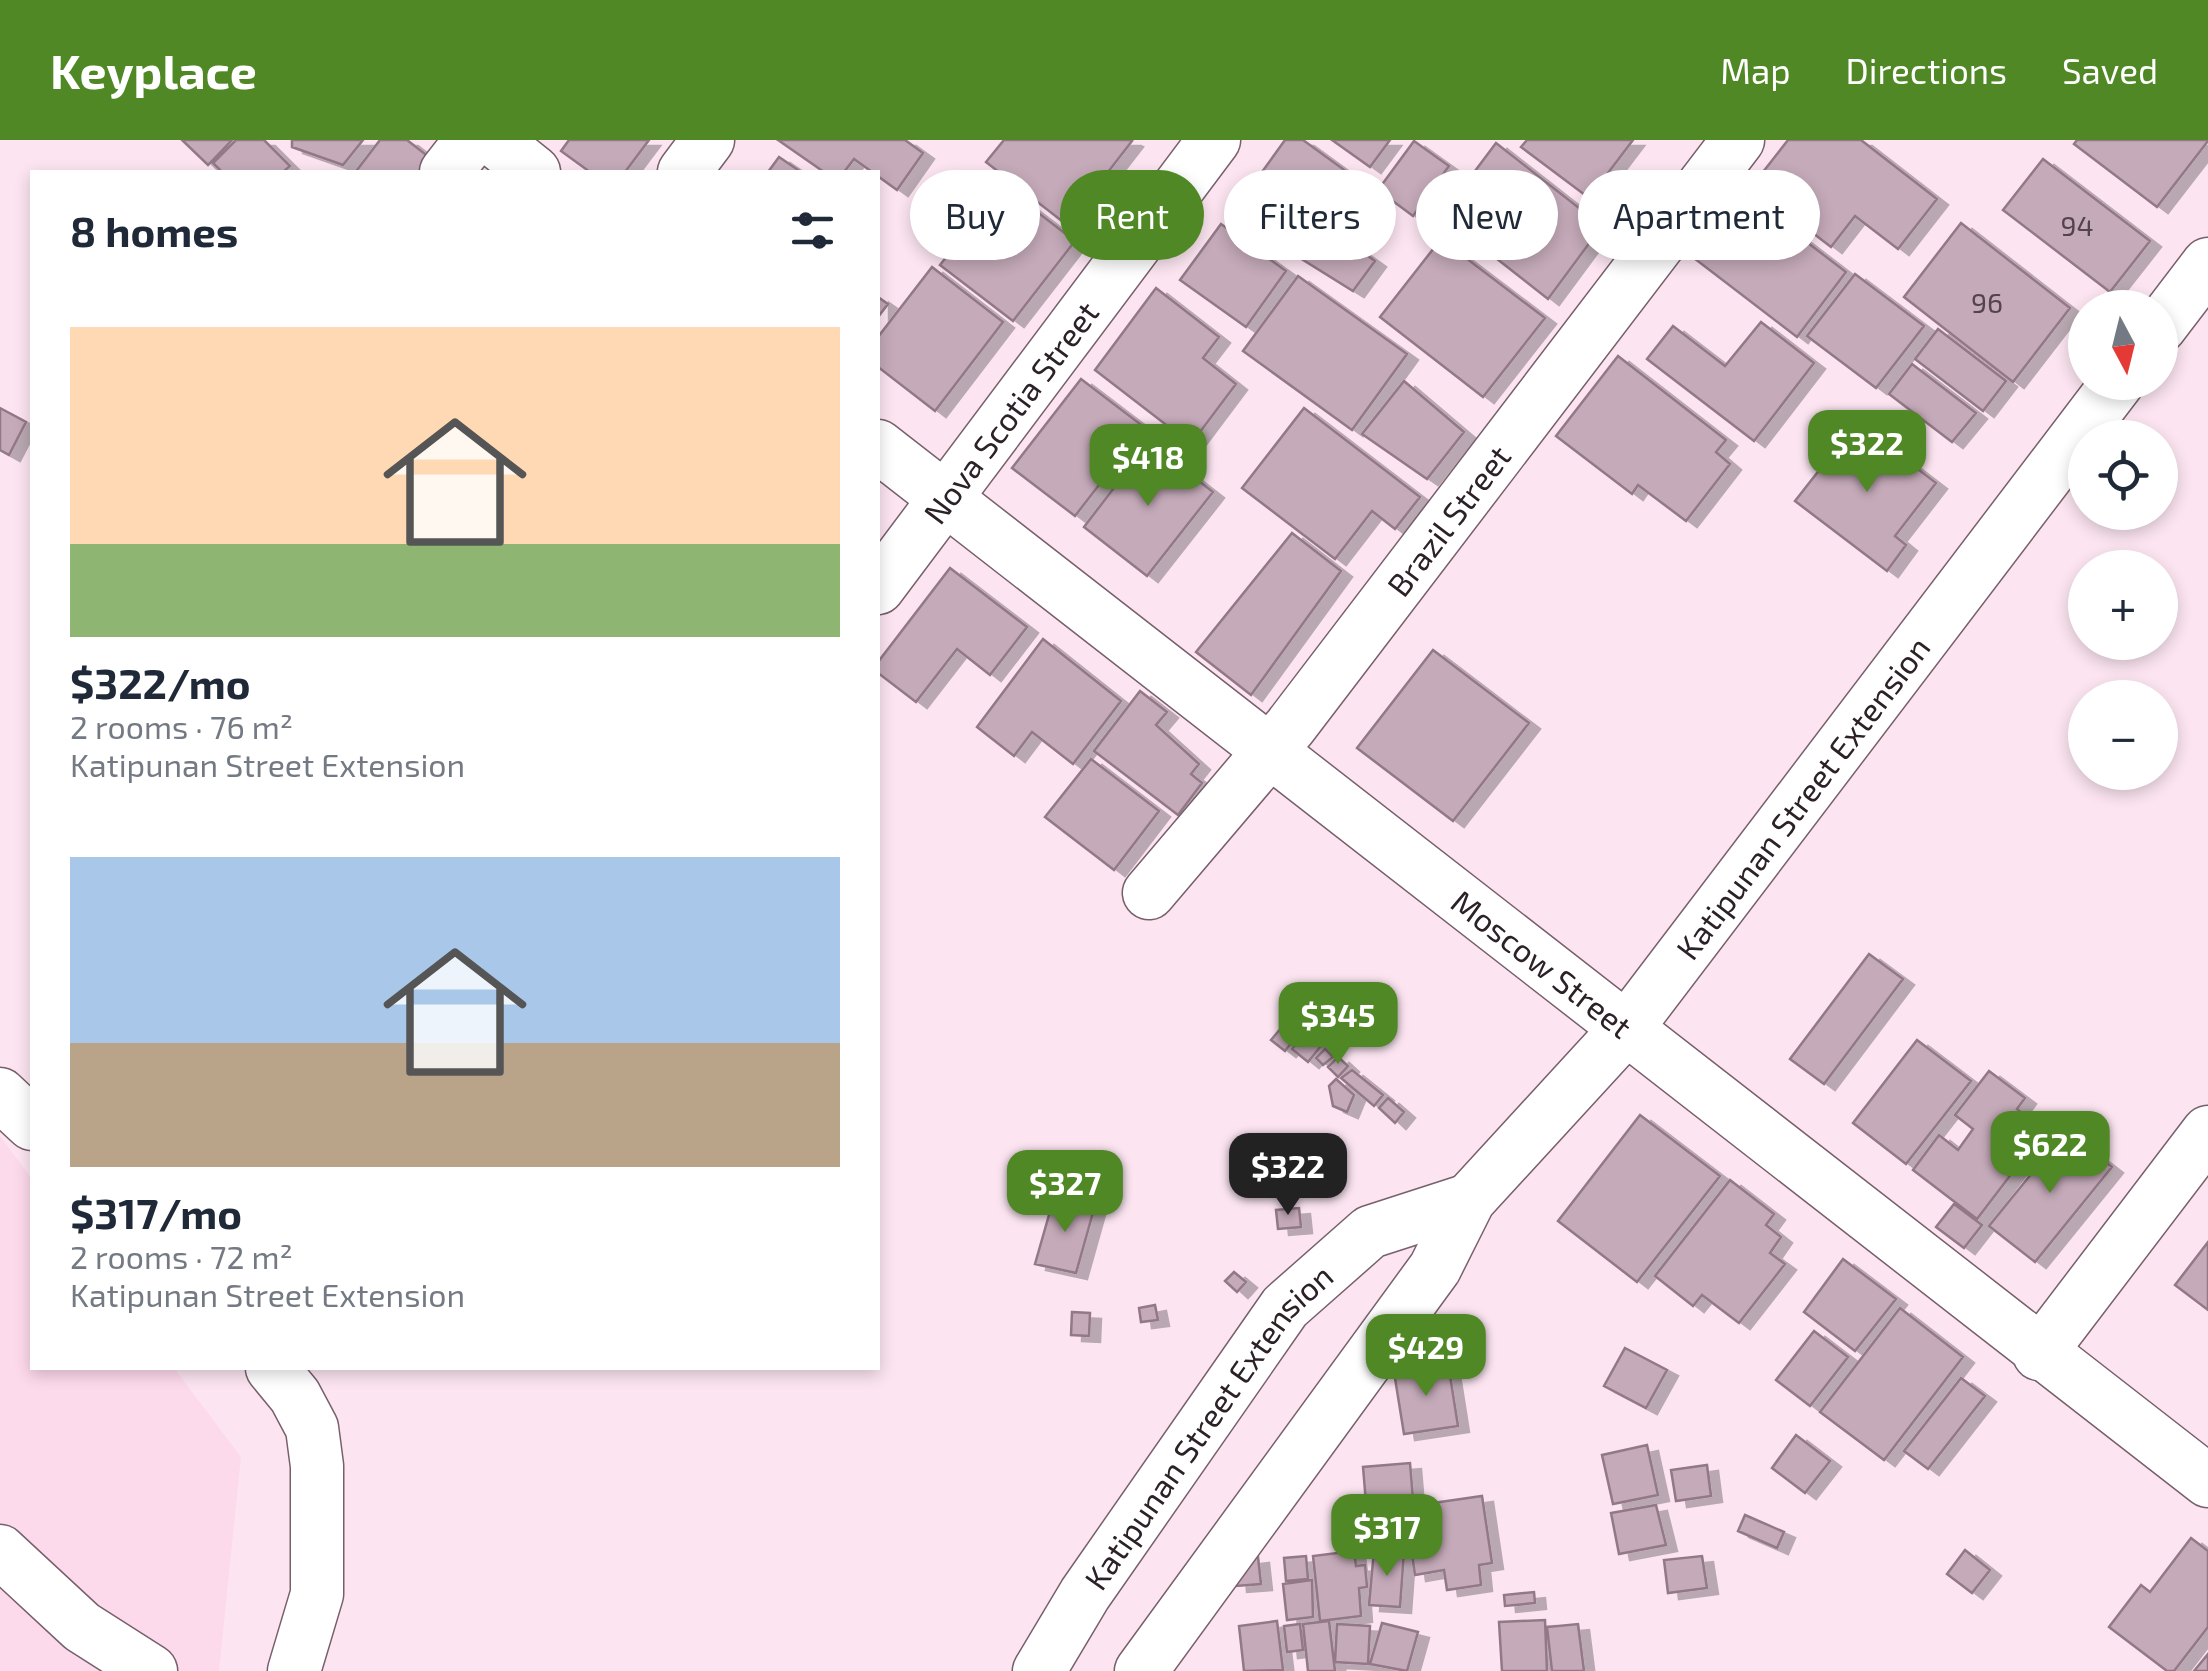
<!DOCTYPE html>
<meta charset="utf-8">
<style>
body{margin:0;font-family:"Exo 2",sans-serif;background:#f6f6f7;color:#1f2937;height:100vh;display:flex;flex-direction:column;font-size:38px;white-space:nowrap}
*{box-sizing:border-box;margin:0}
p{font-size:32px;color:#747a83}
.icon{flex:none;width:55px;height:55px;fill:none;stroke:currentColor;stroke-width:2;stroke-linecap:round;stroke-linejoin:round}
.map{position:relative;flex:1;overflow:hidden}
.details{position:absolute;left:30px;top:30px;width:850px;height:1200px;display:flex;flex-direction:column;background:#fff;border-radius:0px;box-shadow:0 5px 15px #0003}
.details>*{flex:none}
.hud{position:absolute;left:910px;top:30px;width:950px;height:90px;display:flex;gap:20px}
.needle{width:65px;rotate:173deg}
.controls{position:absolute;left:2068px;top:150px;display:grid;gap:20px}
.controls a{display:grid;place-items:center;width:110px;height:110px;border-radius:50%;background:#fff;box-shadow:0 5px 15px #0003;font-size:50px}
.price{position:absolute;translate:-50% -85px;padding:0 22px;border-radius:20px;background:#4f8824;color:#fff;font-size:32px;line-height:65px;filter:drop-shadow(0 2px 5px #0008)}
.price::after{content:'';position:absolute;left:50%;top:60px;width:30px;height:22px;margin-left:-15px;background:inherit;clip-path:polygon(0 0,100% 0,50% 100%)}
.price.active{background:#222;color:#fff}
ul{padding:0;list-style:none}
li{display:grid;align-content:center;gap:20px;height:530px;padding:0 40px}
li span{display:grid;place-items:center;height:310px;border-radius:0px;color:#555}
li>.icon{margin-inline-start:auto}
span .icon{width:180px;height:180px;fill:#fffc;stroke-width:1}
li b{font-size:42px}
h2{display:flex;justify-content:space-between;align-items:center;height:120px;padding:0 40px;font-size:42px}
.tag{padding:0 35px;border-radius:45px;background:#fff;box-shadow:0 5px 15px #0003;font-size:35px;line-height:90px}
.tag.active{background:#4f8824;color:#fff}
header{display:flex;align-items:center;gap:60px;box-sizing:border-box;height:140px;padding:0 50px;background:#4f8824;color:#fff}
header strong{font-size:48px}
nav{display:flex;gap:55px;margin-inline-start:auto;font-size:35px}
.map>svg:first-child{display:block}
.built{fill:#fdd9ec}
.building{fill:#c5aab9;stroke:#937987;stroke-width:2.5;filter:url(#shadow)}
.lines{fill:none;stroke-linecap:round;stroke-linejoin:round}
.minor-casing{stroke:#775f6c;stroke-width:55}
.minor{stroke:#fff;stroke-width:52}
.labels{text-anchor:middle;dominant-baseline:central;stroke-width:8;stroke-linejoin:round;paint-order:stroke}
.number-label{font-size:28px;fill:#52434c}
.street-label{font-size:32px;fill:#2b2127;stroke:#fce5f1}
</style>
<header>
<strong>Keyplace</strong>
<nav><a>Map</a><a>Directions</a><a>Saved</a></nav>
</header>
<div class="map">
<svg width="2208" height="1531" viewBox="0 0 2208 1531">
<defs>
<filter id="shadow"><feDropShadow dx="11" dy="6" stdDeviation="0" flood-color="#0004"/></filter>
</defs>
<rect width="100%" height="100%" fill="#fce5f1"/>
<!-- built -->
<path class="built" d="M0 996 32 1039V1228H174L241 1317 219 1531H0Z"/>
<!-- building -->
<path class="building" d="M182 0H232L208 25Z
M236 0H264L290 26 283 32H222L213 23Z
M292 0H363L343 25 292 7Z
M380 0H407L434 21 425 32H360L357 30Z
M569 0H649L625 32H590L561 11Z
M778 0H905L923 13 897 50 854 19 844 32H824Z
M1004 0H1130L1132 1 1067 85 986 22Z
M1285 0H1303L1365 45 1332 90 1375 121 1353 151 1231 75Z
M1332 0H1390L1370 27Z
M1527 0H1633L1589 58 1521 7Z
M1788 0H1861L1937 59 1898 109 1855 76 1831 107 1752 46Z
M2077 0H2208V1L2157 67 2074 4Z
M1414 1 1449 26 1413 76 1378 50Z
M1496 3 1602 86 1548 159 1492 115 1519 78 1469 39Z
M779 17 801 32H768Z
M2043 19 2150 101 2110 152 2003 70Z
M1002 45 1075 101 1013 181 940 125Z
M1740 51 1846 132 1797 197 1690 115Z
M1961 83 2070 168 2013 242 1904 157Z
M1221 84 1286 131 1246 187 1180 140Z
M1441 99 1545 178 1483 257 1380 177Z
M932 127 1003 182 935 271 878 227V197Z
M1855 134 1924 186 1876 248 1807 196Z
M1298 136 1407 214 1352 290 1243 211Z
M1156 148 1219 197 1203 218 1236 244 1191 304 1095 230Z
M878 157 888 164 878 177Z
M1761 182 1814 223 1754 301 1647 219 1673 186 1725 226Z
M1938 189 2006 241 1983 271 1915 219Z
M1618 216 1726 300 1716 312 1730 324 1686 381 1638 345 1632 354 1556 296Z
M1912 224 1976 273 1952 302 1889 254Z
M1081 239 1144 287 1075 376 1012 328Z
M1404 241 1464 292 1427 339 1362 294Z
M0 268 26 282 9 315 0 310Z
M1304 268 1420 357 1395 389 1372 371 1335 419 1242 348Z
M1857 282 1936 343 1895 396 1906 405 1887 431 1795 361Z
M1149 302 1213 352 1147 436 1084 387Z
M1292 393 1341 431 1251 555 1196 512Z
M950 428 1027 487 990 535 957 509 916 562 878 533V522Z
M1043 499 1121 561 1073 624 1032 592 1014 616 977 587Z
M1433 510 1529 583 1453 681 1357 608Z
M1140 551 1167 572 1156 585 1199 624 1191 634 1202 643 1178 675 1094 611Z
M1091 619 1159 671 1114 730 1045 677Z
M1869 814 1903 839 1824 944 1790 919Z
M1287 881 1300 892 1285 911 1271 900Z
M1305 893 1321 906 1308 922 1292 909Z
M1917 900 1971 941 1906 1024 1853 983Z
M1325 909 1333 917 1323 925 1316 918Z
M1338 917 1348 926 1338 937 1328 927Z
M1352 930 1383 955 1374 966 1341 938Z
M1989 931 2025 958 2017 969 2045 990 1977 1079 1913 1030 1939 995 1958 1010 1973 989 1955 975Z
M1336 939 1354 955 1347 972 1333 966 1329 946Z
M1388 958 1404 972 1395 983 1379 968Z
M1640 975 1720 1036 1637 1142 1558 1081Z
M2066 991 2112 1027 2035 1122 1989 1086Z
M1730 1040 1774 1074 1766 1085 1781 1097 1770 1113 1785 1124 1739 1183 1702 1155 1693 1166 1655 1136Z
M1055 1054 1094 1069 1076 1133 1035 1124Z
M1954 1064 1982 1085 1964 1108 1936 1087Z
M1299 1068 1301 1087 1278 1089 1276 1070Z
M2208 1102V1170L2175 1145Z
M1843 1119 1896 1159 1855 1211 1804 1172Z
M1234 1132 1246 1142 1237 1152 1225 1141Z
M1155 1165 1158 1180 1141 1182 1139 1168Z
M1900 1168 1963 1217 1884 1320 1820 1272Z
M1072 1172 1090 1173 1089 1196 1071 1195Z
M1814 1191 1848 1217 1810 1266 1776 1240Z
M1625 1208 1667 1230 1646 1268 1604 1246Z
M1448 1223 1458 1286 1404 1294 1394 1232Z
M1961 1238 1985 1256 1928 1329 1904 1311Z
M1796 1295 1830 1321 1805 1353 1772 1328Z
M1647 1305 1658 1355 1613 1364 1602 1315Z
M1410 1323 1413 1359 1366 1363 1363 1327Z
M1707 1325 1711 1356 1676 1361 1671 1330Z
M1482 1356 1492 1423 1479 1425 1481 1445 1447 1450 1444 1430 1415 1435 1405 1367Z
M1656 1365 1666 1405 1619 1414 1611 1373Z
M1745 1375 1784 1392 1777 1408 1738 1391Z
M2191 1398 2208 1411V1487L2174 1531H2167L2109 1487 2141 1445 2150 1452Z
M1374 1410 1404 1412 1400 1467 1369 1465Z
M1965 1410 1990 1430 1972 1453 1947 1434Z
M1354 1411 1356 1426 1365 1425 1367 1447 1359 1448 1361 1476 1320 1481 1313 1416Z
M1306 1416 1308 1439 1286 1441 1284 1418Z
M1702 1416 1707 1448 1668 1453 1664 1420Z
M1258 1417 1261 1444 1236 1446 1234 1420Z
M1312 1440 1313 1477 1287 1480 1283 1444Z
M1534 1452 1535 1463 1505 1466 1504 1455Z
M1545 1480 1547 1531H1502L1499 1482Z
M1277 1481 1283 1530 1244 1531 1239 1486Z
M1329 1481 1335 1531H1308L1303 1484Z
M1382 1483 1418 1492 1407 1531 1370 1524Z
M1300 1484 1303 1510 1287 1512 1284 1486Z
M1337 1484 1370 1486 1368 1524 1335 1522Z
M1578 1484 1584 1531H1552L1547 1487Z
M2208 1514V1531H2194Z"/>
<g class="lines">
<!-- minor casing -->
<g class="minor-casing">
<g id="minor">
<path d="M494 0 534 32"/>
<path d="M446 32 471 0"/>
<path d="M684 32 708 0"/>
<path d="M2160 187 2208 124"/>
<path id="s1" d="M878 306 2208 1341"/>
<path id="s2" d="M878 448 1214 0"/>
<path id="s3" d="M1149 753 1290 587 1738 0"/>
<path d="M0 954 32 984"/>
<path d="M2039 1214 2208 992"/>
<path d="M272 1228 295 1256 312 1288 317 1326V1454L294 1531"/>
<path d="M0 1411 82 1487 151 1531"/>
<path id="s4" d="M1039 1531 1085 1454 1285 1167 1370 1092 1469 1060"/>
<path id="s5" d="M1141 1531 1435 1128 1469 1060 1626 889 2118 242"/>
</g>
</g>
<!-- minor -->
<use href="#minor" class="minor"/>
</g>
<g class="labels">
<!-- number labels -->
<g class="number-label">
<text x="2077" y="85">94</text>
<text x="1987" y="162">96</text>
</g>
<!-- street labels -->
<g class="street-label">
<text stroke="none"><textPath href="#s2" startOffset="220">Nova Scotia Street</textPath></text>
<text stroke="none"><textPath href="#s3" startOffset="478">Brazil Street</textPath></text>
<text stroke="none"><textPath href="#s5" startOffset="1098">Katipunan Street Extension</textPath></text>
<text stroke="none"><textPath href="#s1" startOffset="842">Moscow Street</textPath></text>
<text stroke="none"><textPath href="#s4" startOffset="298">Katipunan Street Extension</textPath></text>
</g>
</g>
</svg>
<div class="controls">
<a><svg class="needle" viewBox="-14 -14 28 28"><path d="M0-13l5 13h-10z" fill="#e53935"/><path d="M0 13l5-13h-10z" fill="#747a83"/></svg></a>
<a><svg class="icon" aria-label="locate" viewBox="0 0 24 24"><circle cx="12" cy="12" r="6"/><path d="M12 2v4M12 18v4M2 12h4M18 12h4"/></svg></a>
<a>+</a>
<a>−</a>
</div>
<b class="price" style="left:1867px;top:355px">$322</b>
<b class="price" style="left:1148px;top:369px">$418</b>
<b class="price" style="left:1338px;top:927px">$345</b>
<b class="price" style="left:2050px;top:1056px">$622</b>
<b class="price active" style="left:1288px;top:1078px">$322</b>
<b class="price" style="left:1065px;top:1095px">$327</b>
<b class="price" style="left:1426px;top:1259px">$429</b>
<b class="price" style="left:1387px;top:1439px">$317</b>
<div class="hud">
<a class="tag">Buy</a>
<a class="tag active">Rent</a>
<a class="tag">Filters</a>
<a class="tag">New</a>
<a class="tag">Apartment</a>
</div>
<section class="details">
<h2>8 homes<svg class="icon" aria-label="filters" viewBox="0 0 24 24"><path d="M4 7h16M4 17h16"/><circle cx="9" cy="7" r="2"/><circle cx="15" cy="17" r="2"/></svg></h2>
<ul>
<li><span style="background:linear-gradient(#ffd9b3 70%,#8fb573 0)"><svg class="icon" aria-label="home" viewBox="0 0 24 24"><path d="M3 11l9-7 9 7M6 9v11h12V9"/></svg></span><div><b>$322/mo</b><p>2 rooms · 76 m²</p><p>Katipunan Street Extension</p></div></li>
<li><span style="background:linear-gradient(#a9c7e8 60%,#b9a48a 0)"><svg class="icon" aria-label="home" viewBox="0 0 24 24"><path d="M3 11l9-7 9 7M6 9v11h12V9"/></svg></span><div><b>$317/mo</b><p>2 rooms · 72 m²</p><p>Katipunan Street Extension</p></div></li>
</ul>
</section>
</div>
